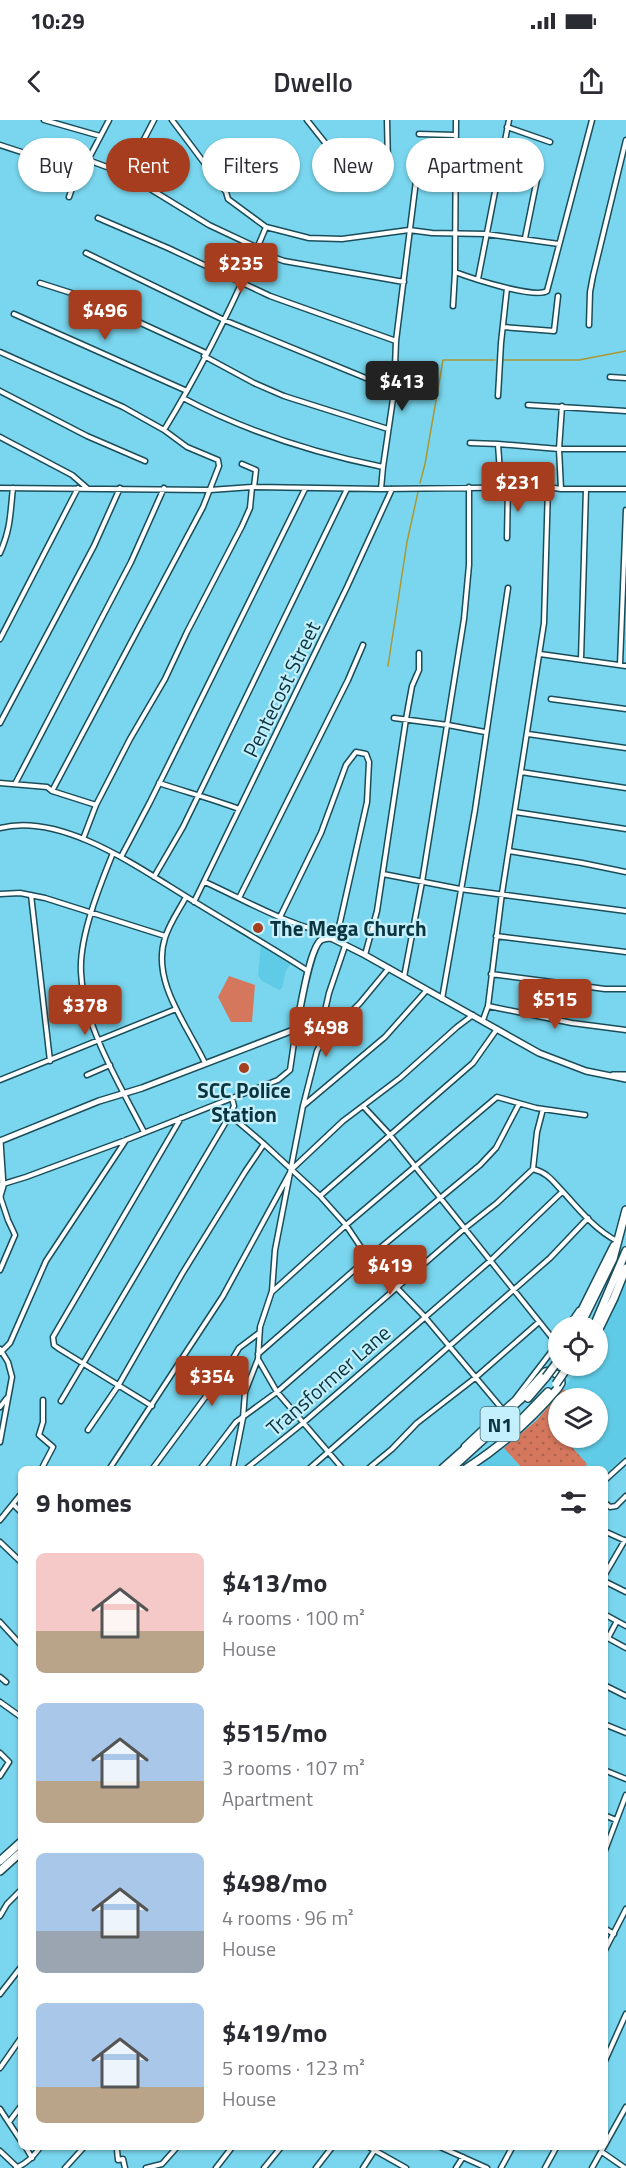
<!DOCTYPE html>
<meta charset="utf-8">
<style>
body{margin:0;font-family:"Titillium Web",sans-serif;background:#f7f7f7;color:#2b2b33;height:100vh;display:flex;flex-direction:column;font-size:22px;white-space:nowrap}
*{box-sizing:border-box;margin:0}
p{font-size:20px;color:#7c7c81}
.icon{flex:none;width:33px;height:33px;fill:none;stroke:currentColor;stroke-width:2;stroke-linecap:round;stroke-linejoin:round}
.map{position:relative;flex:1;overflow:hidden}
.side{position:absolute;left:18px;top:1346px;width:590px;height:684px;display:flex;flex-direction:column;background:#fff;border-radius:9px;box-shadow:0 2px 4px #0004}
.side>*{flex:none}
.top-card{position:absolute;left:18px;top:18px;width:591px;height:54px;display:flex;gap:12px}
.controls{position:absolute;left:548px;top:1196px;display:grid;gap:12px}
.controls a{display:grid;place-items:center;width:60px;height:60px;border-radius:50%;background:#fff;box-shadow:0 2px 4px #0004;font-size:30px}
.price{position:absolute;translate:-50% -51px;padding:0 14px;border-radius:6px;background:#a53d1e;color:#fff;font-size:20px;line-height:39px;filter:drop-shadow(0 2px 3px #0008)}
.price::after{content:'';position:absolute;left:50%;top:36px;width:18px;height:14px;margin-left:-9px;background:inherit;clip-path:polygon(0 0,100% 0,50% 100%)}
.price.current{background:#222;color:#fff}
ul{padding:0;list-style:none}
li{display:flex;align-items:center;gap:18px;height:150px;padding:0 18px}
li span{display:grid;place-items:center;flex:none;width:168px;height:120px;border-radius:9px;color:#555}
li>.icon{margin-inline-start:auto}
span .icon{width:72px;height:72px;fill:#fffc;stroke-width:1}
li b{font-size:26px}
h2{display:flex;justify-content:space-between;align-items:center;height:72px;padding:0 18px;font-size:26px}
.chip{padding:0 21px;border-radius:27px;background:#fff;box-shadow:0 2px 4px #0004;font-size:21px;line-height:54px}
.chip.current{background:#a53d1e;color:#fff}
.status{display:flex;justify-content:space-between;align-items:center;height:42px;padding:0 30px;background:#fff;direction:ltr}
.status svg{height:16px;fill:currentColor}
header{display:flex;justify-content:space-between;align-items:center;height:78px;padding:0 18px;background:#fff;font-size:27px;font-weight:600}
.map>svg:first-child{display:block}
.built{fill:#60cbe6}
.grass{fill:url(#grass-dots)}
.park{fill:#d4775d}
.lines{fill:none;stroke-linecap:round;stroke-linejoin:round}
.stream{stroke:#ad9732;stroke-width:1.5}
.street-casing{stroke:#1a4d59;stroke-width:7}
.secondary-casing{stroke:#1a4d59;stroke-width:8}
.highway-casing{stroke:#1a4d59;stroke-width:10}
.street{stroke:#fff;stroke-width:4}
.secondary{stroke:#fff;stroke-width:5}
.highway{stroke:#fff;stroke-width:7}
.highway-bridge-casing{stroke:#1a4d59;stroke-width:10;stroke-linecap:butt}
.highway-bridge{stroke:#fff;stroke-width:7}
.poi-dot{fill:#a53d1e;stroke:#c4effc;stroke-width:2}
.labels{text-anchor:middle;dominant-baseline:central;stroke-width:4.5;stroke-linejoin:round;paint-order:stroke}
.shield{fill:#c4effc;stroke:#426c77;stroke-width:1.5}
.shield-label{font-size:20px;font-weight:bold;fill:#0a343e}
.street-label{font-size:21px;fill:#0a343e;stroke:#c4effc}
.poi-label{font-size:21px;font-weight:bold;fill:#0a343e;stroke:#c4effc;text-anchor:start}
</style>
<div class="status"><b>10:29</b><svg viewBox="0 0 49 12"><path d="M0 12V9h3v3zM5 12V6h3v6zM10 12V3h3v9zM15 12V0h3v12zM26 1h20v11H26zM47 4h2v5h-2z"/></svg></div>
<header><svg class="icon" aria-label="back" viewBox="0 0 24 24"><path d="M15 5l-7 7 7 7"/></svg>Dwello<svg class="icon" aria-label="share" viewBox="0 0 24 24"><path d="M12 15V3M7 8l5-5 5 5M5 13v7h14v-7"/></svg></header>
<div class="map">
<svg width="626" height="2048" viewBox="0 0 626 2048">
<defs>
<pattern id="grass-dots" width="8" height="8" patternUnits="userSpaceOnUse" patternTransform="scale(1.5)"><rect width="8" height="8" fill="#d4775d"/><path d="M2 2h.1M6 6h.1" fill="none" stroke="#aa624e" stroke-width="1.8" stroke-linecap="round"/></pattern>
</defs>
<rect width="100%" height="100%" fill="#79d6ee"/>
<!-- built -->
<path class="built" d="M261 824 292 843 286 850 282 868 279 870 262 861 258 855Z
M626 1152V1335L605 1355 604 1348H585L587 1344 572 1327 577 1317H597V1278H577L563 1269 581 1245H597V1217Z
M504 1328 519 1345 514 1348H476Z"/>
<!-- grass -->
<path class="grass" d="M563 1269 577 1278H558V1317H577L572 1327 587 1344 585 1348H522L504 1328 537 1300Z"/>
<!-- park -->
<path class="park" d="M229 856 255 865 252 902H231L218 877Z"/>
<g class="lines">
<!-- stream -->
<path class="stream" d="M501 240H579L626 231
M420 363 425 344 443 240H495
M388 546 407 422 418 372"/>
<!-- street casing -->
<g class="street-casing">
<path id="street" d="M44 0 100 16
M172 0 226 72 228 79 266 107
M307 0 342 44
M387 0 388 45
M507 7 550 22
M419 14 455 15
M0 25 46 40 70 53 77 54 88 40 109 0
M88 40 126 54 209 105 258 128
M501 44 537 59 525 118
M126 54 154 0
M69 77 77 54
M98 98 168 128 270 176 396 221
M256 131 284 141 404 162
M86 133 224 200 378 263 394 272
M455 152C471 158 534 179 547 171L592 0
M478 159 509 0
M40 163 84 177 206 233
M453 186 455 152 456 0
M14 194 187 271
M589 205 590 172 593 156 626 20
M503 207 554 211 558 176
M0 232 123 287 164 310 187 327 218 340 219 346 203 387 52 671
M204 236 254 263 284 276 388 309
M610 257 626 258
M0 271 87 316 145 341
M498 276 501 223 507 168
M183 278C245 311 314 333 383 347
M528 285 626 291
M164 310C203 246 237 177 266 107L309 118 342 119 409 110 432 113 486 114 559 124
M0 317 72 355 87 368
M470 323 498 324
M242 344 256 350 254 367
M501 367 498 324 559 329H626
M0 368 210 370 252 367 381 369 548 367 561 369H626
M381 369 383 347 394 272 396 221 416 61 418 58 454 65
M561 369 559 329 562 286
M507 418 508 367
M0 433C11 408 10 394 13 368
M0 519 78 368
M540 534 626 546
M581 539 586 369
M620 545 626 390
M551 579 626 589
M394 598 448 605 485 612
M0 603 94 426 120 368
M528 614 626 628
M521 652 626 668
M0 663 47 667 52 671 96 685
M159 663C186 672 213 679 239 689
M15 664 131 442 164 368
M515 692 626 709
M0 708C62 692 139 748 190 779 229 803 269 826 308 851
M83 719 96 685 130 619 165 559 187 512 242 406 250 388 252 367
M509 731 582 743 626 752
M113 733C100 765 79 817 81 852 83 905 120 965 144 1012
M121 737 150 682 305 369
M383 754 460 769 626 791
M154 757 183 707 347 369
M205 762C247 781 292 808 338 815
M0 774 20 773 45 778 165 816
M31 775 50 941
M186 777C179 790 169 804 165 818 151 861 187 905 205 943
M239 778 348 560 363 525
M194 782 347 467 392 369
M280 797 321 713 346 645 356 632 366 634 369 642 367 682 336 820
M496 816 626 832
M365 835 377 791 406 599 412 566 419 550V533
M491 854 605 869H626
M404 857 422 762 464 499 469 445V367
M442 879 475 690 508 468
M488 886 572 903 626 910
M483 900 488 886 502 773 544 503 548 367
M322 921 360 883 389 848
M87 955 110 945
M0 960 176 889
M303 986 385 917 426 871
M363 986 390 1015 557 1224
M264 1024 320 1076 346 1105 368 1138 424 1196 503 1290
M533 1049C549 1053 554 1063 565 1074 580 1091 597 1111 617 1121
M0 1065 26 1057 126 1020 278 960 290 950 296 909
M320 1076 473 943 497 909
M0 1150 15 1115 8 1100 0 1076
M273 1171 346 1105 497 977 536 988 585 995
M568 1206 579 1190
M0 1229 8 1242 12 1257 0 1322
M0 1233 10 1223 46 1141 126 1020
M258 1234 368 1138 480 1045 496 1028 519 984
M258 1239 277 1272 342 1348
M61 1281 230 995 234 986 232 978
M152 1286 58 1228 54 1225 53 1217 181 998
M0 1287 7 1278
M493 1299 515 1279 558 1223
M88 1310 118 1266 182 1154 245 1052 264 1024 230 995
M464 1326 481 1310
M42 1348 53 1327 39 1315 43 1302V1280
M110 1348 223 1176 292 1049 343 1001 400 958 457 907 473 895
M153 1348 229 1245 239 1228 259 1213
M201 1348 236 1302 277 1272 464 1109 497 1083 533 1049 537 1012 543 989
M233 1348 243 1298 245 1272 258 1239 260 1207 272 1171 275 1130 303 986 317 931 322 922 321 908 329 873 345 826
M247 1348 303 1303 490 1141 562 1072
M310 1348 550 1138 588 1098
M369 1348 392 1329 417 1303 475 1258 539 1202
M604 1361 626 1341
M604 1382 610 1387 616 1386 626 1376
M13 1384 21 1392
M0 1400 21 1374
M604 1411 626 1421
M0 1422 21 1442
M604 1456 625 1420
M604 1461 626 1472
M604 1494 626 1506
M0 1502 21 1525
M604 1516 626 1528
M608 1518 617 1501
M0 1557 6 1562
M604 1565 626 1576
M0 1582 21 1597
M604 1604 626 1613
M0 1633 9 1642 0 1656
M604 1650 626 1659
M604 1695 616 1700
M604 1733 626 1675
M0 1796 7 1784 21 1770
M604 1808 614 1814
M604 1832 626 1789
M0 1874 21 1847
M604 1943 626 1894
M0 1948 21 1918
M0 1989 21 2021
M9 2002 21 1986
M25 2026 32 2038
M367 2026 406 2048
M438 2026 487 2048
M117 2030 118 2040 123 2039 125 2048
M0 2031 18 2048
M602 2032 625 2048
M16 2048C27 2043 33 2037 41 2026
M65 2048 85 2026
M146 2048 162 2044 178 2026
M216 2048 233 2026
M264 2048 282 2026
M316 2048 333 2026
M363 2048 374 2031
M456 2048 463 2037
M501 2048 513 2026
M545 2048 557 2026
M592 2048 626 1987"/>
</g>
<!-- secondary casing -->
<g class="secondary-casing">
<path id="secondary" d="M613 955H626
M0 1076 3 1066 0 1021 99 981 142 968 296 909C300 892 309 829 321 820 325 818 327 818 331 818L365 835 539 933 586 951 626 959"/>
</g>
<!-- highway casing -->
<g class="highway-casing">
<path id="highway" d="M574 1206 614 1126
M580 1206 613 1139 626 1090
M594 1206 626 1131
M597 1213 614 1178 626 1148
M558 1231 556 1237 558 1238
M528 1278 546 1257
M518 1303 548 1272
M443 1348 521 1279 545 1252 551 1251 560 1256 561 1263 558 1268C532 1299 501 1326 467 1348
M452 1348 509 1296
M0 1741 21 1722
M0 1751 21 1732"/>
</g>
<!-- street -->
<use href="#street" class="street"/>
<!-- secondary -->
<use href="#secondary" class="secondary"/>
<!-- highway -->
<use href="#highway" class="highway"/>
<!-- highway-bridge casing -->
<g class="highway-bridge-casing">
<path id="highway-bridge" d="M546 1257 558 1241
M556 1264 569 1245"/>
</g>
<!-- highway-bridge -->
<use href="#highway-bridge" class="highway-bridge"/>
</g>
<!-- markers -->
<g class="poi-dot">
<circle cx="258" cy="808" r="6"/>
<circle cx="244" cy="948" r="6"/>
</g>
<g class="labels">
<!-- shield labels -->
<rect class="shield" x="480.5" y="1287" width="39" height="34" rx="4.5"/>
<g class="shield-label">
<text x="500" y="1304">N1</text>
</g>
<!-- street labels -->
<g class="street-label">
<text transform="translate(281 569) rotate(-64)">Pentecost Street</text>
<text transform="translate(328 1260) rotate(-41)">Transformer Lane</text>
</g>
<!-- poi labels -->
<g class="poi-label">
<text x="270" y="808">The Mega Church</text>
<text x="244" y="970" text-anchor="middle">SCC Police<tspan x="244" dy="24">Station</tspan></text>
</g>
</g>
</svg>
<div class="controls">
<a><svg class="icon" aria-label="locate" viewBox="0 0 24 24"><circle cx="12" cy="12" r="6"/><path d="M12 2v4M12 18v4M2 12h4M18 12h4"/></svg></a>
<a><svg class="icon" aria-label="layers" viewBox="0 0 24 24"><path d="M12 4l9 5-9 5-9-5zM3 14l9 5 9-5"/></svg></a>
</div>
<b class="price" style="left:241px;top:174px">$235</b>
<b class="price" style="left:105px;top:221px">$496</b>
<b class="price current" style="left:402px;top:292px">$413</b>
<b class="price" style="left:518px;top:393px">$231</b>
<b class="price" style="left:555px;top:910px">$515</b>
<b class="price" style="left:85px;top:916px">$378</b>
<b class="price" style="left:326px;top:938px">$498</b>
<b class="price" style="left:390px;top:1176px">$419</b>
<b class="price" style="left:212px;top:1287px">$354</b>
<div class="top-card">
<a class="chip">Buy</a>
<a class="chip current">Rent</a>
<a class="chip">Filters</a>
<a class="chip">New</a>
<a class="chip">Apartment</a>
</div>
<section class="side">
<h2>9 homes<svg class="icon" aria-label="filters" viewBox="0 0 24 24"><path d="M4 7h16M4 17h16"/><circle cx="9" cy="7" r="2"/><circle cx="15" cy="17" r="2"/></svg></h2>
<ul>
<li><span style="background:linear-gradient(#f6c9c9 65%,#b9a48a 0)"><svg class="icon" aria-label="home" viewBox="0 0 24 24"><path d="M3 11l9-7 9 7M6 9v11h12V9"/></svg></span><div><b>$413/mo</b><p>4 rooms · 100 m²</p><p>House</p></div></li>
<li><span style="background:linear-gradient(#a9c7e8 65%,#b9a48a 0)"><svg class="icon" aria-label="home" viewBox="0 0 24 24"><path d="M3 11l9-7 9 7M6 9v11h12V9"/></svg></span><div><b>$515/mo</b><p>3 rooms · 107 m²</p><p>Apartment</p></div></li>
<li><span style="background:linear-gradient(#a9c7e8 65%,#9aa5b1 0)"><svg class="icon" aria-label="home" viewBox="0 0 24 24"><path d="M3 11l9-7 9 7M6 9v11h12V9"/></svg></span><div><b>$498/mo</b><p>4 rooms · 96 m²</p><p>House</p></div></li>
<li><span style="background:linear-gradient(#a9c7e8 70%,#b9a48a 0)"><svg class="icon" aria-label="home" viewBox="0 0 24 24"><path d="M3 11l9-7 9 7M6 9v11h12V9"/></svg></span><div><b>$419/mo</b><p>5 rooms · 123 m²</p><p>House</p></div></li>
</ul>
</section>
</div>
